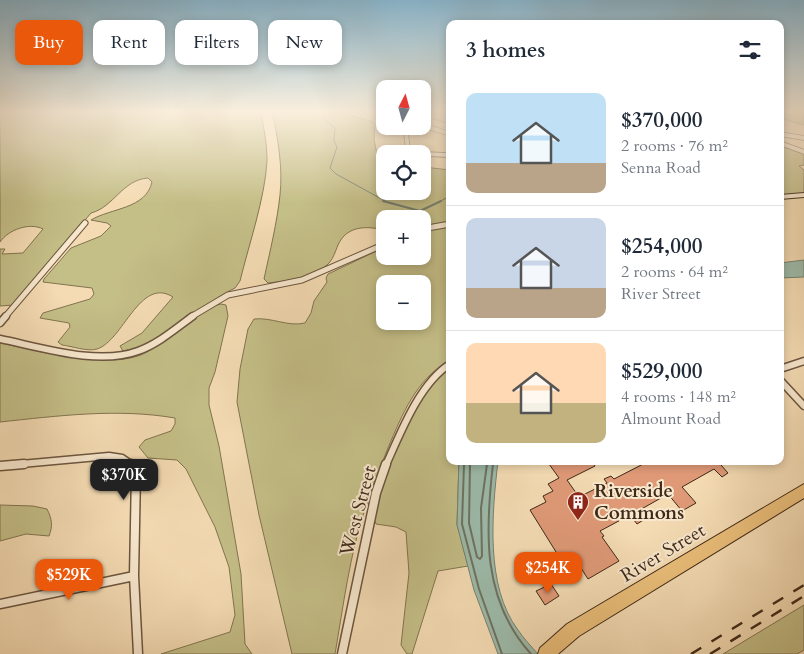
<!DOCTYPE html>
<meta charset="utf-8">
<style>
body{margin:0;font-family:Cardo,serif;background:#f2f2f3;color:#1f2937;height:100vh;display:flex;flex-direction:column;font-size:19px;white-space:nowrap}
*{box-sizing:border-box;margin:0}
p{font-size:16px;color:#747a83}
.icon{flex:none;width:28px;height:28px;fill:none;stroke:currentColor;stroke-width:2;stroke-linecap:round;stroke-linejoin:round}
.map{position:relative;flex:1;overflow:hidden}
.panel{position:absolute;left:446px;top:20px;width:338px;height:445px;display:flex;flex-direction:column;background:#fff;border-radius:10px;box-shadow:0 2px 8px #0003}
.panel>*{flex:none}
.guide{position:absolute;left:15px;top:20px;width:356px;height:45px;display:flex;gap:10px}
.needle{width:32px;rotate:6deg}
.buttons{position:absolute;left:376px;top:80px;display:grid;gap:10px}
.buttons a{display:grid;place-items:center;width:55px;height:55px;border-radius:10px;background:#fff;box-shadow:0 2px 8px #0003;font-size:25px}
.price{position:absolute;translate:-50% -42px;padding:0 11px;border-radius:10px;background:#ea580c;color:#fff;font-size:16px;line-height:32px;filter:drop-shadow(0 1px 2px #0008)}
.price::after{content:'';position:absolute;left:50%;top:30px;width:15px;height:11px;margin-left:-8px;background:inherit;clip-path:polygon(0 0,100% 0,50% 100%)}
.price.current{background:#222;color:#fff}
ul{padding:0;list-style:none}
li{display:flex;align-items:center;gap:15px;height:125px;padding:0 20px}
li+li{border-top:1px solid #e0e1e3}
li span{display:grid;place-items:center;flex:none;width:140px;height:100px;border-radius:10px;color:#555}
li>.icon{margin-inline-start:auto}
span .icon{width:60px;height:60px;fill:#fffc;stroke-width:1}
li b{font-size:21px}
h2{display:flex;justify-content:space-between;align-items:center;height:60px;padding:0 20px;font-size:21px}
.tag{padding:0 18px;border-radius:10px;background:#fff;box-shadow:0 2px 8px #0003;font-size:18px;line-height:45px}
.tag.current{background:#ea580c;color:#fff}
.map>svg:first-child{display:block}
.green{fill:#c4be87;stroke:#827450;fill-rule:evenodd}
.water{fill:#9cbbab;stroke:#778171}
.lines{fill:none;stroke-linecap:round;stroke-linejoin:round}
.shore-far1{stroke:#6e7262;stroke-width:1}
.shore{stroke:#6e7262;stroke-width:2}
.stream-far1{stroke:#778171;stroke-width:1}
.stream{stroke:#778171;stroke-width:2}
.building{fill:#df9977;stroke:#3f2a1a}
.street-far3-casing{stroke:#6c5640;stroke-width:5.5}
.street-far2-casing{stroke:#6c5640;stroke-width:7}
.street-far1-casing{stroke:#6c5640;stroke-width:9}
.street-casing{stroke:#6c5640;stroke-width:11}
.secondary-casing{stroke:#3f2a1a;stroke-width:2}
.highway-casing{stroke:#3f2a1a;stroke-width:2}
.street-far3{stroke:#f8e8ce;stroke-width:4}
.street-far2{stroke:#f8e8ce;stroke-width:5}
.street-far1{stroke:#f8e8ce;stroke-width:6}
.street{stroke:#f8e8ce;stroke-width:8}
.secondary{fill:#f8e8ce;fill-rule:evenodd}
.highway{fill:#eabe7a;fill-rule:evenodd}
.rail{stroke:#3f2a1a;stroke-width:2.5;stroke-dasharray:12 12;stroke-linecap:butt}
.labels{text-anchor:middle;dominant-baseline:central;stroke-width:4;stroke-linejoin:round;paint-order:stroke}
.near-poi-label{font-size:19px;font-weight:bold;fill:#3f2a1a;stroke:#f8e8ce;text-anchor:start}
.near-street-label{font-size:19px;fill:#3f2a1a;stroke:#f8e8ce}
</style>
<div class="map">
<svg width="804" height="654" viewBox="0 0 804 654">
<rect width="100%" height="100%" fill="#f4dbb3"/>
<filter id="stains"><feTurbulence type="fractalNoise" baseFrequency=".004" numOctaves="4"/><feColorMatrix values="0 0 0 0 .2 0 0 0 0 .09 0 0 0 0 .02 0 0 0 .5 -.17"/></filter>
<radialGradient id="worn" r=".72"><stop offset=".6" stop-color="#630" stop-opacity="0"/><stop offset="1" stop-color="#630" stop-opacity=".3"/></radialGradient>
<!-- green -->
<path class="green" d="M0 111H260C264 127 267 144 267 161 265 198 249 244 240 281L235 288C203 303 156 348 123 351L120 346 142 333 173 297C140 276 123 341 97 349 88 352 71 346 62 345L58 342 70 327 69 323 40 318 43 313 90 299 94 294 92 288 43 282 44 279 71 248 101 236 111 226 107 223 91 220C111 208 146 209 152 182L148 178C122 180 114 207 91 213L14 305 0 306V249H5L2 254 23 253 43 229C29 222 8 230 0 242Z
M272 111H346L353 116 373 122 375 124 374 139 377 155 385 159V191H422L423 167 450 170V223L423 227 422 219H385V230C367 226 347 225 338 245 335 252 333 260 327 265 312 278 286 281 268 283L264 279C270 251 277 223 280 195 283 168 278 138 272 111Z
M423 111H448L446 114 450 116V124L423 116Z
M780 111H804V125L780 118Z
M780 143 804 152V165L799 166 804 170V195L780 197Z
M450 226V360C416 379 402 415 388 448 380 468 372 488 365 509 350 553 343 608 335 654H292L259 515 237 402 240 369 248 329 254 319C272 317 287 327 305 323L311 313 314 301 327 282 326 278 328 274 385 247V256H422L423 231ZM385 284H422V321H385Z
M221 304 226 305 228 316 215 372 209 388V405L219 446 241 574 245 644 252 654H161L230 632 235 615 229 567 215 527 186 469 177 460 148 458 139 447 145 440 171 431 175 424V418C117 408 57 416 0 422V343C35 350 116 371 147 352 169 339 197 309 221 304Z
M450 364V461H459L457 524 468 566 438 571 412 654H407L401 645 409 573 406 532 396 527 376 524 374 519 380 495 376 493 423 389Z
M0 505 33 506 47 509C52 519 53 526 49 536L26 534 0 541Z
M804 605V650L797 654H723Z"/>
<!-- water -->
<path class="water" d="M804 260V277L780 278V263Z
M459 461H498C492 513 485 586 518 630 524 639 531 646 538 654H498L474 590 457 525Z"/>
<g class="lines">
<!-- shore-far1 -->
<path class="shore-far1" d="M464 465V461
M470 465V461
M486 465 487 461
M493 465V461"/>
<!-- shore -->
<path class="shore" d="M464 464 462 524 479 589 502 654
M470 464 469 523 477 557 480 559 482 556 481 508 487 464
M493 464C485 532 482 600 531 654"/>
<!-- stream-far1 -->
<path class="stream-far1" d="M315 111 335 128 334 141 337 147 330 168 336 174 387 202
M439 202 450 196"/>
<!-- stream -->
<path class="stream" d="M383 201 420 211 441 201"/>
</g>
<!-- building -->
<path class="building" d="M553 461H592L595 466 567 480 579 497 607 483 604 479 611 476 614 479 649 461H729L721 465 728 473 722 477 714 469 682 487 696 503 682 511 668 494 638 511 645 519 637 524 630 515 600 531 604 536 602 537 619 561 588 579 572 554 561 560 530 510 546 502 543 496 553 491 548 484 559 478 549 464Z
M551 584 559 596 545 605 536 591Z"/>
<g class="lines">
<!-- street-far3 casing -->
<g class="street-far3-casing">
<path id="street-far3" d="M379 111 385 113
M422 125 450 134
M405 126 408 149 414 154
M780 134 804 138
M780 143 804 152
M422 154 450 155"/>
</g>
<!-- street-far2 casing -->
<g class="street-far2-casing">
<path id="street-far2" d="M422 229 450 224
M5 317 85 223
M191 317 228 295 302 280 385 244"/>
</g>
<!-- street-far1 casing -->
<g class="street-far1-casing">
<path id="street-far1" d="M0 323 6 316
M0 339C40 347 98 366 138 351 158 344 175 329 193 316
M780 369 804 361
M780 380 804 406
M10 465 109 456 122 458 132 465
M386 465C401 432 419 384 450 364"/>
</g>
<!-- street casing -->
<g class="street-casing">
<path id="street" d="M131 464 136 474 134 576 138 654
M0 466 24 464
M0 604 134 576
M342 654 376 493 386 464"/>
</g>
<!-- secondary casing -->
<g class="secondary-casing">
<path id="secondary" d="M804 193V197L780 199V195Z"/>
</g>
<!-- highway casing -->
<g class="highway-casing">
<path id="highway" d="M804 484V498L579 636 558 654H538L540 648 567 624Z"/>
</g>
<!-- street-far3 -->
<use href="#street-far3" class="street-far3"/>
<!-- street-far2 -->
<use href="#street-far2" class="street-far2"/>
<!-- street-far1 -->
<use href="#street-far1" class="street-far1"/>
<!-- street -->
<use href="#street" class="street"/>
<!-- secondary -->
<use href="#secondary" class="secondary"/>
<!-- highway -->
<use href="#highway" class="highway"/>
<!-- rail -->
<path class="rail" d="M691 654 804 585
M710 654 804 596"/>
</g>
<!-- sky -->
<linearGradient id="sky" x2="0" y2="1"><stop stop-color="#89b7d0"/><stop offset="0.55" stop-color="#faefdd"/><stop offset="1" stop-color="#faefdd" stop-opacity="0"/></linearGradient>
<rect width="804" height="203" fill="url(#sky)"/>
<!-- icons -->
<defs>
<g id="building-pin" transform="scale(1.125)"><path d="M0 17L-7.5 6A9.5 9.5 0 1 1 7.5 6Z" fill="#8f2418" stroke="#f8e8ce"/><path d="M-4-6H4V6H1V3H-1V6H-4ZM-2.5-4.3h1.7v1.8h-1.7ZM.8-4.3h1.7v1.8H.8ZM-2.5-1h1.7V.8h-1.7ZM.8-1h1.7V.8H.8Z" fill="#fff"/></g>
</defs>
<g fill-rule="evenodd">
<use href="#building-pin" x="578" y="502"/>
</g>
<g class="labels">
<!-- near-poi labels -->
<g class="near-poi-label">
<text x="594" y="491">Riverside<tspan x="594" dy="22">Commons</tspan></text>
</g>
<!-- near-street labels -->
<g class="near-street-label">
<text transform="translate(358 511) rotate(-75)">West Street</text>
<text transform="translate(663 553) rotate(-31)">River Street</text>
</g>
</g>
<rect width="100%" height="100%" filter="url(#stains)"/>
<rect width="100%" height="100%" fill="url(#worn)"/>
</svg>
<div class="buttons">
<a><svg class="needle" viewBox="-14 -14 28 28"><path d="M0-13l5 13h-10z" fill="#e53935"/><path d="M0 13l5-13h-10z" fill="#747a83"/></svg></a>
<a><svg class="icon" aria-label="locate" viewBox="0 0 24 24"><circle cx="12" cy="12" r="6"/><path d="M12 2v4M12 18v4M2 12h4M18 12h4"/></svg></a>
<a>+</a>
<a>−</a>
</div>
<b class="price current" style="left:124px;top:501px">$370K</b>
<b class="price" style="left:548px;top:594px">$254K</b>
<b class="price" style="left:69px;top:601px">$529K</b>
<div class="guide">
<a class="tag current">Buy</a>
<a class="tag">Rent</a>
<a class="tag">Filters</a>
<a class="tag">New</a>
</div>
<section class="panel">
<h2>3 homes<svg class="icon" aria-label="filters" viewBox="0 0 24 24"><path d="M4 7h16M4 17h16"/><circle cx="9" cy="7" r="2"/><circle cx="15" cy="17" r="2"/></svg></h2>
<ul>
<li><span style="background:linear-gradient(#bfe0f5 70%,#b9a48a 0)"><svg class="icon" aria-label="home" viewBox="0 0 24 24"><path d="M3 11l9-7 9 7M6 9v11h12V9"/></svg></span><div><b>$370,000</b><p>2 rooms · 76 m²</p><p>Senna Road</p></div></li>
<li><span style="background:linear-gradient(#c9d6e8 70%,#b9a48a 0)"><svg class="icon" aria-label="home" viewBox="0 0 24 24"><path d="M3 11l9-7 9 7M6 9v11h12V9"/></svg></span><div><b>$254,000</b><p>2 rooms · 64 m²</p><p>River Street</p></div></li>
<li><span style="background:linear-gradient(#ffd9b3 60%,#c2b280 0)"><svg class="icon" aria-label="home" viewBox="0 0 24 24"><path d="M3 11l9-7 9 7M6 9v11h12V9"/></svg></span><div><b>$529,000</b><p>4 rooms · 148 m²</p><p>Almount Road</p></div></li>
</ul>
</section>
</div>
